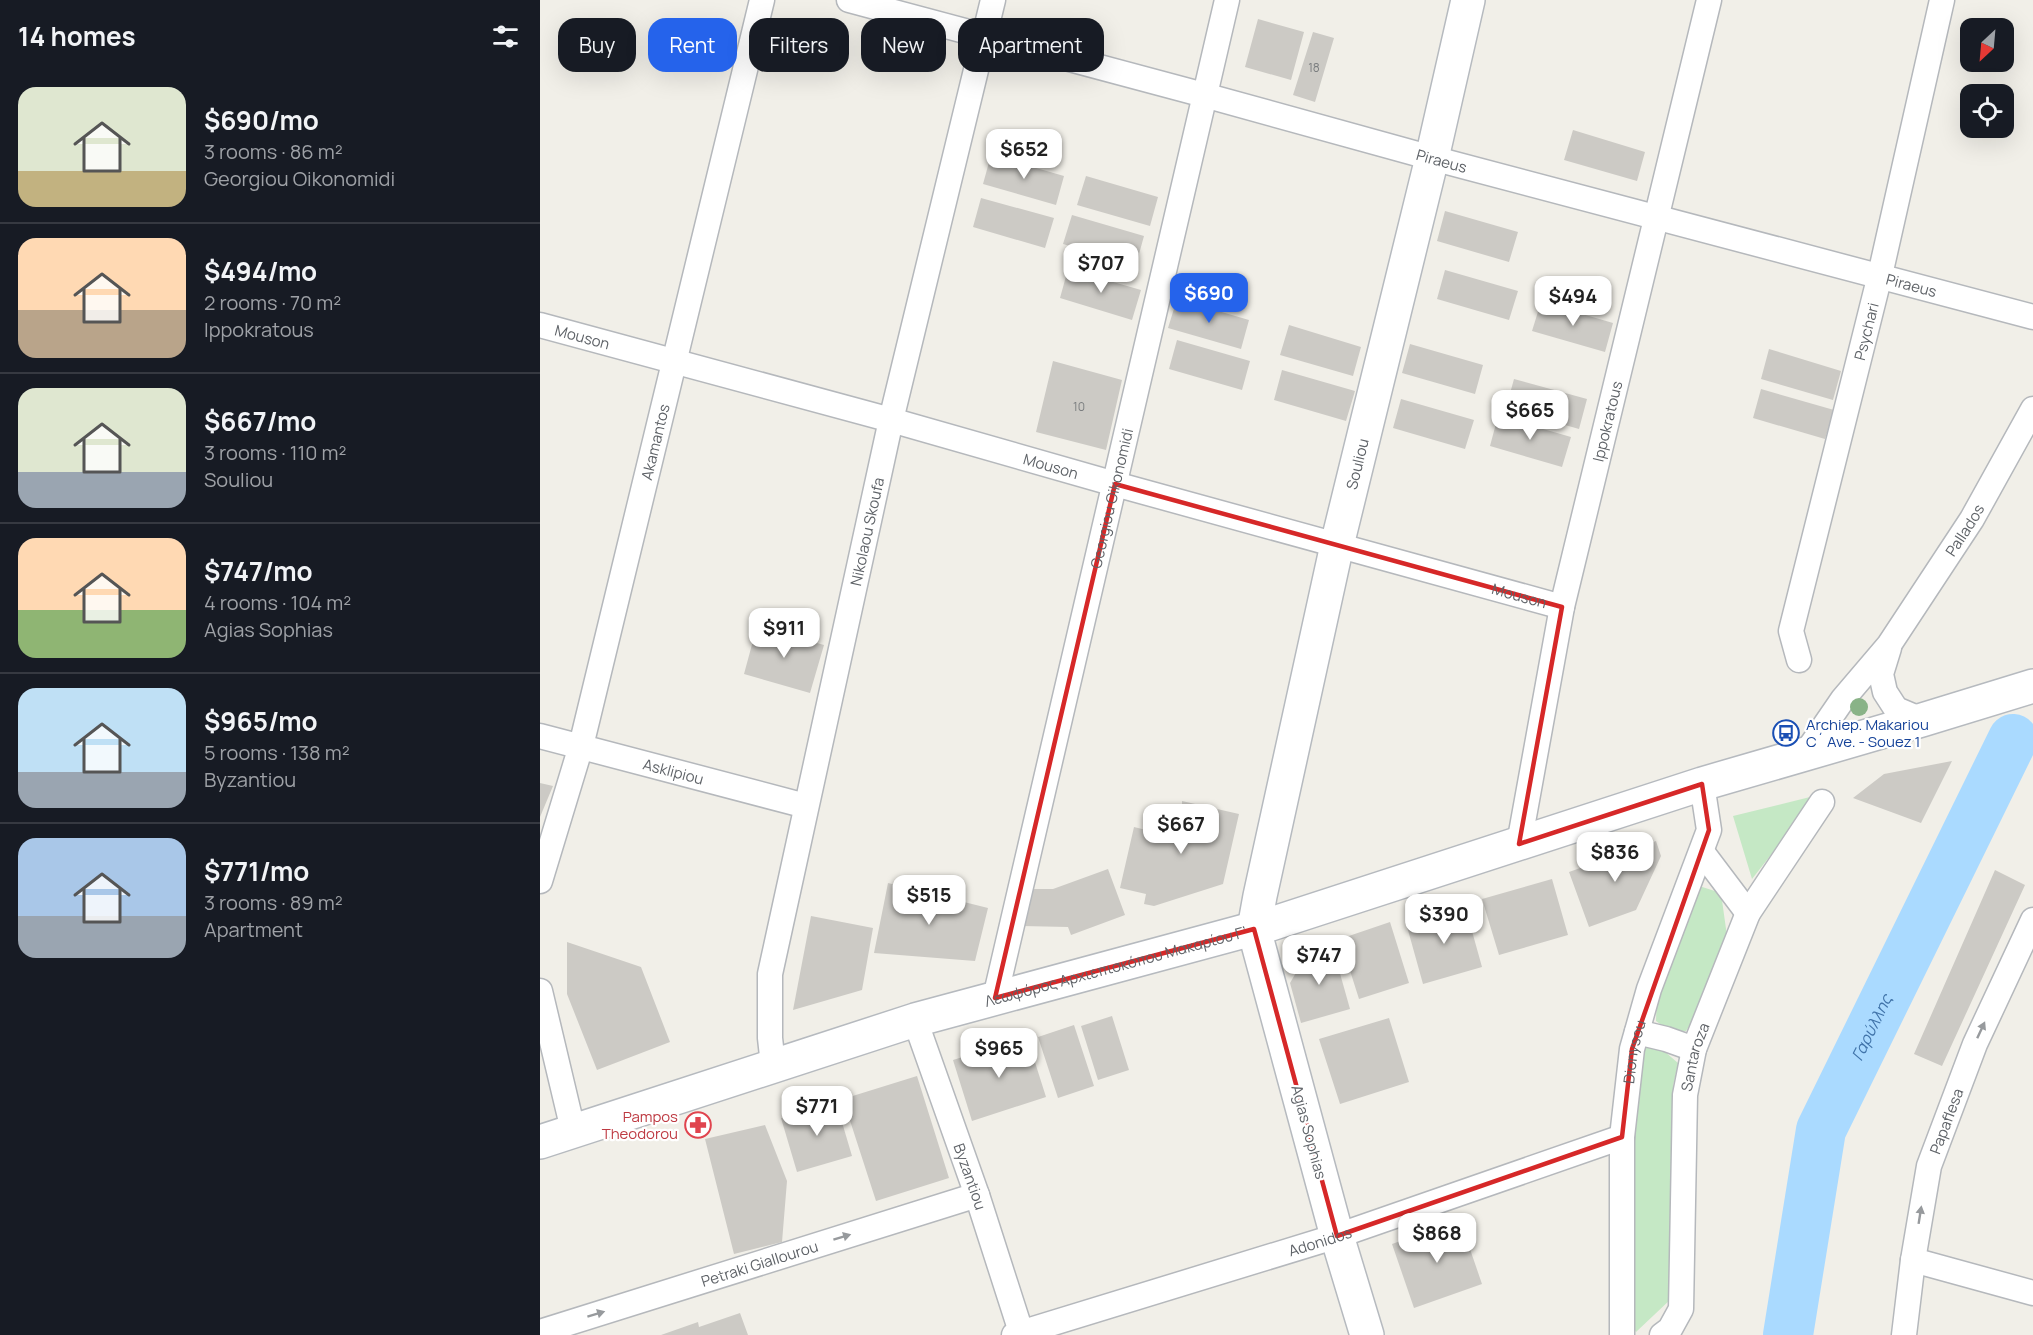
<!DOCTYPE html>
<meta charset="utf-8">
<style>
body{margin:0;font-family:Manrope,sans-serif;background:#20242c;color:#f1f3f6;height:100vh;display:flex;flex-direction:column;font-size:22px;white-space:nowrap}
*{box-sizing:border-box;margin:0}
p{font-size:20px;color:#9ea1a6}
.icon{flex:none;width:33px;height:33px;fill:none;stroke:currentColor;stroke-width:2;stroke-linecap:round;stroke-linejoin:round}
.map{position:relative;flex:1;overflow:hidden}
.drawer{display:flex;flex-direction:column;background:#171b24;width:540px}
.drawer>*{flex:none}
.banner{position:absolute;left:18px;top:18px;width:570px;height:54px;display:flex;gap:12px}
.needle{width:39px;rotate:206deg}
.controls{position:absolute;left:1420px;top:18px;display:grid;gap:12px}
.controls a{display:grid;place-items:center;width:54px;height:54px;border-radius:12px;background:#171b24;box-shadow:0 6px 24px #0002;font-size:30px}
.price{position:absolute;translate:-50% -51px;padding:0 14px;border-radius:12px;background:#fff;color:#222;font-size:20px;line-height:39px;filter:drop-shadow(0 2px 3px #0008)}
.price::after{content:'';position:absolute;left:50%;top:36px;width:18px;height:14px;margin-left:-9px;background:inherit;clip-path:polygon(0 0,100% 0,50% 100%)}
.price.selected{background:#2563eb;color:#fff}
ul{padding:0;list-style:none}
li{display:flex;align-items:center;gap:18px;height:150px;padding:0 18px}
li+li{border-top:2px solid #363941}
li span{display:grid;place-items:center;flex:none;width:168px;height:120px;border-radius:18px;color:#555}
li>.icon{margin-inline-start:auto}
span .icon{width:72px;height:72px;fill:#fffc;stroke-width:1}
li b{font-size:26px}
h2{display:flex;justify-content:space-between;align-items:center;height:72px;padding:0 18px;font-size:26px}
.pill{padding:0 21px;border-radius:18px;background:#171b24;box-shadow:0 6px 24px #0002;font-size:21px;line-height:54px}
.pill.selected{background:#2563eb;color:#fff}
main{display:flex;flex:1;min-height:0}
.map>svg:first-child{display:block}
.green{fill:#c5e8c5}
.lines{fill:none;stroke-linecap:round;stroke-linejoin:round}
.river{stroke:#aadaff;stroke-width:50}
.building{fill:#cccac5}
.street-casing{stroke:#b5b8bc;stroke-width:27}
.secondary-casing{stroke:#b6babf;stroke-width:36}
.street{stroke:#fff;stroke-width:24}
.secondary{stroke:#fff;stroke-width:33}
.tree{fill:#89b387}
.oneway{fill:#979a9d}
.marked{fill:none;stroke:#d62828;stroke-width:4.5;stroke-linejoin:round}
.labels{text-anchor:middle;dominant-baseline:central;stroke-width:4.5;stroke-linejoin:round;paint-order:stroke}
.number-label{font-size:12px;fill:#7a7d7f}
.street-label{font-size:15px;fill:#5f6368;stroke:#fff}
.transit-label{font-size:15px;fill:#164399;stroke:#fff;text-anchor:start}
.health-label{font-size:15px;fill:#be3a42;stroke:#fff;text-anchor:end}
.water-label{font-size:16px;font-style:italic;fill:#4174aa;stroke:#fff}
</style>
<main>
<section class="drawer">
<h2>14 homes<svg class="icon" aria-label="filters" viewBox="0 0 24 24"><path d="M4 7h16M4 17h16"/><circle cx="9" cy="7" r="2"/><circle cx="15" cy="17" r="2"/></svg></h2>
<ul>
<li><span style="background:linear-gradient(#dfe7d0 70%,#c2b280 0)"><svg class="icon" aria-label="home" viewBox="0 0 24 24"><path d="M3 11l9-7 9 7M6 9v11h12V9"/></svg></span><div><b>$690/mo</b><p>3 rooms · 86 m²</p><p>Georgiou Oikonomidi</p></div></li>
<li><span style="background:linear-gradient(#ffd9b3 60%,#b9a48a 0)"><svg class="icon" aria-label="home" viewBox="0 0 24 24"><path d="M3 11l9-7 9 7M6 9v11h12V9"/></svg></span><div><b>$494/mo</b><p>2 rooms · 70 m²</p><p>Ippokratous</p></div></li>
<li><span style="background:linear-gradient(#dfe7d0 70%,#9aa5b1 0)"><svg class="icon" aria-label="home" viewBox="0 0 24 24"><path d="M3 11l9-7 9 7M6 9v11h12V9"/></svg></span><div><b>$667/mo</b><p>3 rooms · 110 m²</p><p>Souliou</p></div></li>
<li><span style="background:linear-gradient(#ffd9b3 60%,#8fb573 0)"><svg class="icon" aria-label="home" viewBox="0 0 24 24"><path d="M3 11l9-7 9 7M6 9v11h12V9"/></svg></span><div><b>$747/mo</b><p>4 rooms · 104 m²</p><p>Agias Sophias</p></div></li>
<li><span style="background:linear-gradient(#bfe0f5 70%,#9aa5b1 0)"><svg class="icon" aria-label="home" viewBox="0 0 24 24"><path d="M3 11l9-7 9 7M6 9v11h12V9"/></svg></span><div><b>$965/mo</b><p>5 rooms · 138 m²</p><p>Byzantiou</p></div></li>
<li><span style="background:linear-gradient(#a9c7e8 65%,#9aa5b1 0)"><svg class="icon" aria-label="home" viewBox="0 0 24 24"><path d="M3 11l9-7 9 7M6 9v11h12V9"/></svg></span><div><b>$771/mo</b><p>3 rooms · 89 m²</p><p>Apartment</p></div></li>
</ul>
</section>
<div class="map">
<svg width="1493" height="1335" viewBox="0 0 1493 1335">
<rect width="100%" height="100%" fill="#f1efe8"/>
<!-- green -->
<path class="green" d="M1278 795 1212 879 1193 816Z
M1156 885 1181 893 1187 936 1162 1005 1146 1031H1130L1116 1021 1117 992Z
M1108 1046 1124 1051 1138 1063 1133 1086 1132 1298 1096 1332 1088 1319 1089 1140 1098 1055Z"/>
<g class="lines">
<!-- river -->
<path class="river" id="s1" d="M1248 1335 1281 1130 1473 739"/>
</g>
<!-- building -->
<path class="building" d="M718 19 764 32 751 80 705 67Z
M773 32 794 38 775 102 753 95Z
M1033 130 1105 152 1097 181 1024 160Z
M451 155 524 176 516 205 443 184Z
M546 176 618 197 610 226 537 205Z
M441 198 514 218 505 248 433 227Z
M905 211 978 232 969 262 897 241Z
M532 215 604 236 596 265 523 244Z
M528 269 601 290 592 320 520 298Z
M905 270 978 291 969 320 897 299Z
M637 299 709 320 701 349 628 328Z
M1001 302 1073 323 1065 352 992 331Z
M749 325 821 347 813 376 740 355Z
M637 340 710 361 702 390 629 369Z
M870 344 943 365 935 394 862 373Z
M1229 349 1301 371 1293 400 1221 379Z
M513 361 582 380 566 450 496 432Z
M742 370 815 391 806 421 734 400Z
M974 379 1047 399 1039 429 966 408Z
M1221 389 1294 410 1285 439 1213 418Z
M861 399 934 420 925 449 853 428Z
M958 416 1031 437 1022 467 950 446Z
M217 626 284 645 270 693 204 674Z
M1412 761 1381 823 1313 798 1344 774Z
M0 783 13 786 0 817Z
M642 801 699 814 683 884 614 906 604 904 606 894 580 888 594 827 622 834 625 820 632 822 634 811 642 812Z
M1116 841 1121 856 1096 910 1049 927 1029 872Z
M568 869 585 915 531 935 528 927 482 926 488 889H513Z
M1455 870 1485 885 1402 1066 1374 1054Z
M1012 879 1028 935 959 955 942 899Z
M348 883 448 908 435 961 334 953Z
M925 906 942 967 883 984 866 923Z
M271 916 333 928 322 990 253 1010Z
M850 922 869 983 819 999 800 939Z
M27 942 101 967 130 1042 57 1070 27 994Z
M792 945 810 1009 761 1023 750 983 768 952Z
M572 1016 589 1070 558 1080 541 1026Z
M849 1018 869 1082 800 1104 779 1039Z
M534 1025 554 1086 518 1098 498 1037Z
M487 1037 506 1097 432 1121 413 1060Z
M377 1076 409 1178 336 1201 303 1099Z
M296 1102 312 1156 257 1172 241 1118Z
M225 1125 247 1181 242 1242 194 1254 165 1139Z
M920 1220 942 1284 874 1308 852 1244Z
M200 1313 208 1335H121L158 1322 159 1327Z"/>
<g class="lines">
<!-- street casing -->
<g class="street-casing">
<g id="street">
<path id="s2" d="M309 0 664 95 892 158 1493 317"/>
<path id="s3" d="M0 325 351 420 575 484 1022 607"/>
<path d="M1349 648 1341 674 1345 692 1356 709 1382 720"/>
<path id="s4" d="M1259 660 1251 631 1340 275 1402 0"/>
<path id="s5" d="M0 736 266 806"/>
<path id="s6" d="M1266 753 1303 699 1349 645 1432 519 1493 409"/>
<path id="s7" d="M979 844 1022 607 1169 0"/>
<path d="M1162 852 1208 913"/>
<path id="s8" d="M0 881 41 746 222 0"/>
<path d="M0 991 33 1130"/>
<path id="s9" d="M455 998 687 0"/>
<path id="s10" d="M375 1020 437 1195 482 1335"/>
<path d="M1097 1032 1126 1039 1154 1049"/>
<path id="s11" d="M233 1065 230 1038V974L351 420 453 0"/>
<path d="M1373 1260 1493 1293"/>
<path id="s12" d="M0 1332 437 1195"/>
<path id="s13" d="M474 1335 797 1236 1082 1137"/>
<path id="s14" d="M1082 1335V1137L1092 1049 1109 989 1169 830 1162 784"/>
<path id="s15" d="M1122 1335 1130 1329 1141 1309 1145 1095 1154 1049 1208 913 1282 802"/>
<path id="s16" d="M1364 1335 1373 1260 1389 1166 1435 1044 1493 920"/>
</g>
</g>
<!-- secondary casing -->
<g class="secondary-casing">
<g id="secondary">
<path id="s17" d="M0 1142 375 1020 731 924 1162 784 1382 720 1493 686"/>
<path id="s18" d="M827 1335 797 1236 714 929 720 896 797 545 892 158 928 0"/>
</g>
</g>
<!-- street -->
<use href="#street" class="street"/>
<!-- secondary -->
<use href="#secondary" class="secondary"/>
</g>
<!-- trees -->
<circle class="tree" cx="1319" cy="707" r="9"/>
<!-- one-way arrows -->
<defs><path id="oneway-solid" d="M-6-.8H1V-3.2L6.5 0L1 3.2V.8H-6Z" transform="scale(1.5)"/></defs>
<g class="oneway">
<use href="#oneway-solid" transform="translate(1441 1030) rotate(-65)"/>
<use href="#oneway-solid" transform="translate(1380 1215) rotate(-81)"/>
<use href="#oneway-solid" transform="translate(302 1237) rotate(-17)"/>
<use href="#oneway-solid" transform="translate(56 1314) rotate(-17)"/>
</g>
<!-- marked area -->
<path class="marked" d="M575 484 1022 607 979 844 1162 784 1169 830 1092 1049 1082 1137 797 1236 714 929 455 998Z"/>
<!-- icons -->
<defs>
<g id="bus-ring" transform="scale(1.35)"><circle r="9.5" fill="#fff" stroke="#1a4fb4" stroke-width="1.5"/><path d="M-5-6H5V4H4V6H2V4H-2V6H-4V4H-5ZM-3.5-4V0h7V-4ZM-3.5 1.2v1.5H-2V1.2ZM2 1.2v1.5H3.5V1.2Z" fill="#1a4fb4"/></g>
<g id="pharmacy-ring" transform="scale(1.35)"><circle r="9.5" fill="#fff" stroke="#e0444e" stroke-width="1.5"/><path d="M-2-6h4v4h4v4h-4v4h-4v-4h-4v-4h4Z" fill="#e0444e"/></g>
</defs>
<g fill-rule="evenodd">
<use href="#bus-ring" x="1246" y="733"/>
<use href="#pharmacy-ring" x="158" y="1125"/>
</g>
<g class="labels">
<!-- number labels -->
<g class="number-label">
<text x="774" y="67">18</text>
<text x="539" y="406">10</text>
</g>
<!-- street labels -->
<g class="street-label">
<text stroke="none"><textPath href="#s2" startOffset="614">Piraeus</textPath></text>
<text stroke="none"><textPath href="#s2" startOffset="1100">Piraeus</textPath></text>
<text stroke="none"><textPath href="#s4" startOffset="339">Psychari</textPath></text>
<text stroke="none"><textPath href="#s3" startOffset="44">Mouson</textPath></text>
<text stroke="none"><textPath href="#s7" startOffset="432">Ippokratous</textPath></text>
<text stroke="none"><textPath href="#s8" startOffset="454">Akamantos</textPath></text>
<text stroke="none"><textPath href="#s18" startOffset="898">Souliou</textPath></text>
<text stroke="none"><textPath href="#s3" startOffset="530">Mouson</textPath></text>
<text stroke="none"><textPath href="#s9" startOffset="513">Georgiou Oikonomidi</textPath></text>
<text stroke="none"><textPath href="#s6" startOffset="274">Pallados</textPath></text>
<text stroke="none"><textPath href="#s11" startOffset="544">Nikolaou Skoufa</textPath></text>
<text stroke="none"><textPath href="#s3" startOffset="1016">Mouson</textPath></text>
<text stroke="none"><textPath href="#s5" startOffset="138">Asklipiou</textPath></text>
<text stroke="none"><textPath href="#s17" startOffset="602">Λεωφόρος Αρχιεπισκόπου Μακαρίου Γ’</textPath></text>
<text stroke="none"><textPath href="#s14" startOffset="284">Dionysou</textPath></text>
<text stroke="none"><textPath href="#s15" startOffset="286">Santaroza</textPath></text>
<text stroke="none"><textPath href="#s16" startOffset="219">Papaflesa</textPath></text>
<text transform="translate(769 1132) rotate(75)">Agias Sophias</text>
<text stroke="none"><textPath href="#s10" startOffset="166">Byzantiou</textPath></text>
<text stroke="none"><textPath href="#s13" startOffset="320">Adonidos</textPath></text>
<text stroke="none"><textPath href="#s12" startOffset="230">Petraki Giallourou</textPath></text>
</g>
<!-- transit labels -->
<g class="transit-label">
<text x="1266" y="724">Archiep. Makariou<tspan x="1266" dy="17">C´ Ave. - Souez 1</tspan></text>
</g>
<!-- health labels -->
<g class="health-label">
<text x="138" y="1116">Pampos<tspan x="138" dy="17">Theodorou</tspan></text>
</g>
<!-- water labels -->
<g class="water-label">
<text stroke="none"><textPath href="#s1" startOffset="322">Γαρύλλης</textPath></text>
</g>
</g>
</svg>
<div class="controls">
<a><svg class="needle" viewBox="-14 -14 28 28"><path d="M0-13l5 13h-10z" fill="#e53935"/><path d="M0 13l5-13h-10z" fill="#9ea1a6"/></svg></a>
<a><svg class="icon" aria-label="locate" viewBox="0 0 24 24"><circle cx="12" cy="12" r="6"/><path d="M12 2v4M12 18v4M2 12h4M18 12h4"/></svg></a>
</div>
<b class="price" style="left:484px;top:180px">$652</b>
<b class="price" style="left:561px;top:294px">$707</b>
<b class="price selected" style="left:669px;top:324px">$690</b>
<b class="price" style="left:1033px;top:327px">$494</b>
<b class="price" style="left:990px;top:441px">$665</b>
<b class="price" style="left:244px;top:659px">$911</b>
<b class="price" style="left:641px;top:855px">$667</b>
<b class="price" style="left:1075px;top:883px">$836</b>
<b class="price" style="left:389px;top:926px">$515</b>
<b class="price" style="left:904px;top:945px">$390</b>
<b class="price" style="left:779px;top:986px">$747</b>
<b class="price" style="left:459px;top:1079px">$965</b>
<b class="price" style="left:277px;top:1137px">$771</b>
<b class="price" style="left:897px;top:1264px">$868</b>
<div class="banner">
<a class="pill">Buy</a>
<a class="pill selected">Rent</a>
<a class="pill">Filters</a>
<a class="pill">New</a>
<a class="pill">Apartment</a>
</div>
</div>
</main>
